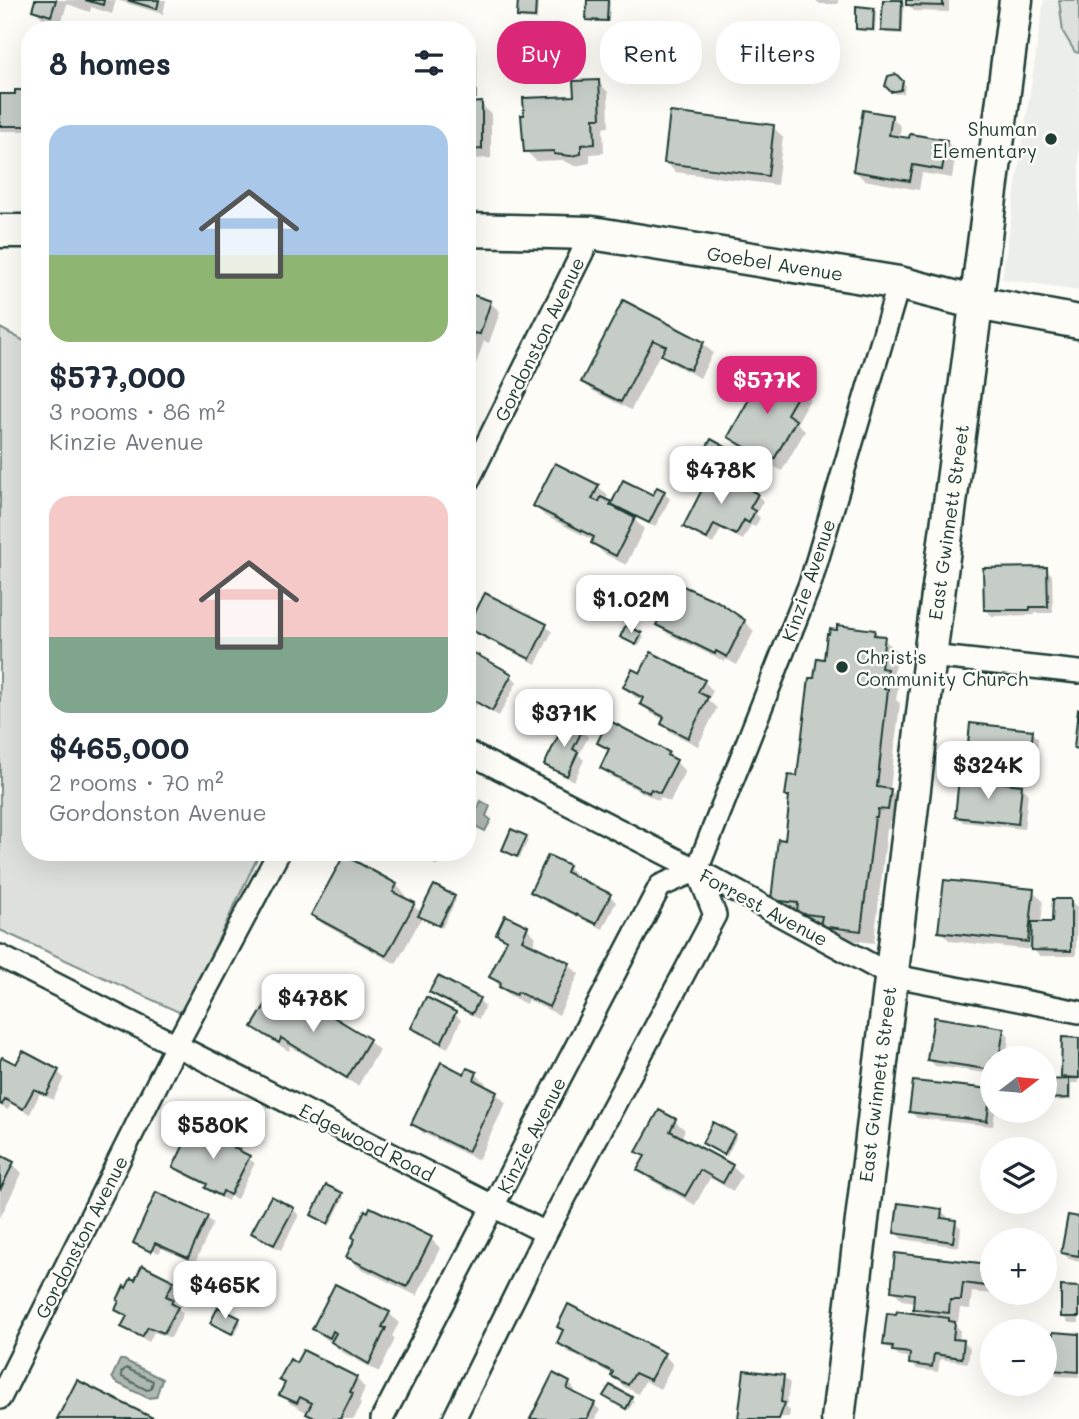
<!DOCTYPE html>
<meta charset="utf-8">
<style>
body{margin:0;font-family:Mali,sans-serif;background:#f6f6f7;color:#1f2937;height:100vh;display:flex;flex-direction:column;font-size:26px;white-space:nowrap}
*{box-sizing:border-box;margin:0}
p{font-size:23px;color:#747a83}
.icon{flex:none;width:38px;height:38px;fill:none;stroke:currentColor;stroke-width:2;stroke-linecap:round;stroke-linejoin:round}
.map{position:relative;flex:1;overflow:hidden}
.sheet{position:absolute;left:21px;top:21px;width:455px;height:840px;display:flex;flex-direction:column;background:#fff;border-radius:28px;box-shadow:0 7px 28px #0002}
.sheet>*{flex:none}
.banner{position:absolute;left:497px;top:21px;width:476px;height:63px;display:flex;gap:14px}
.needle{width:46px;rotate:74deg}
.controls{position:absolute;left:980px;top:1046px;display:grid;gap:14px}
.controls a{display:grid;place-items:center;width:77px;height:77px;border-radius:50%;background:#fff;box-shadow:0 7px 28px #0002;font-size:35px}
.price{position:absolute;translate:-50% -60px;padding:0 16px;border-radius:14px;background:#fff;color:#222;font-size:23px;line-height:46px;filter:drop-shadow(0 2px 4px #0008)}
.price::after{content:'';position:absolute;left:50%;top:42px;width:21px;height:16px;margin-left:-10px;background:inherit;clip-path:polygon(0 0,100% 0,50% 100%)}
.price.on{background:#db2777;color:#fff}
ul{padding:0;list-style:none}
li{display:grid;align-content:center;gap:14px;height:371px;padding:0 28px}
li span{display:grid;place-items:center;height:217px;border-radius:21px;color:#555}
li>.icon{margin-inline-start:auto}
span .icon{width:126px;height:126px;fill:#fffc;stroke-width:1}
li b{font-size:30px}
h2{display:flex;justify-content:space-between;align-items:center;height:84px;padding:0 28px;font-size:30px}
.pill{padding:0 24px;border-radius:28px;background:#fff;box-shadow:0 7px 28px #0002;font-size:24px;line-height:63px}
.pill.on{background:#db2777;color:#fff}
.map>svg:first-child{display:block}
.built{fill:#eceee9}
.green{fill:#dde0db;stroke:#7e8e88;stroke-width:2}
.water{fill:#aeb8b1;stroke:#75877f;stroke-width:2}
.shadow{fill:#0003}
.lines{fill:none;stroke-linecap:round;stroke-linejoin:round}
.shore{stroke:#586e66;stroke-width:2}
.building{fill:#c6cdc7;stroke:#1f3d34;stroke-width:2}
.street-casing{stroke:#1f3d34;stroke-width:26}
.secondary-casing{stroke:#1f3d34;stroke-width:37}
.street{stroke:#fdfcf7;stroke-width:21}
.secondary{stroke:#fdfcf7;stroke-width:32}
.poi-dot{fill:#1f3d34;stroke:#fdfcf7;stroke-width:2.5}
.labels{text-anchor:middle;dominant-baseline:central;stroke-width:5;stroke-linejoin:round;paint-order:stroke}
.poi-label{font-size:19px;fill:#1f3d34;stroke:#fdfcf7;text-anchor:end}
.street-label{font-size:19px;fill:#1f3d34;stroke:#fdfcf7}
</style>
<div class="map">
<svg width="1079" height="1419" viewBox="0 0 1079 1419">
<rect width="100%" height="100%" fill="#fdfcf7"/>
<filter id="ink" filterUnits="userSpaceOnUse"><feTurbulence type="fractalNoise" baseFrequency=".0143" numOctaves="2"/><feDisplacementMap in="SourceGraphic" scale="14" xChannelSelector="R" yChannelSelector="G"/><feConvolveMatrix kernelMatrix="1 2 1 2 8 2 1 2 1" color-interpolation-filters="sRGB"/></filter>
<g filter="url(#ink)">
<!-- built -->
<path class="built" d="M1044 0H1079V290L1002 279Z"/>
<!-- green -->
<path class="green" d="M1059 0H1079V53L1075 52 1063 32Z
M0 328 30 344V852H260L183 1014 0 930Z"/>
<!-- water -->
<path class="water" d="M467 53H476V98H467Z
M481 801 490 806 486 816 491 820 485 831 467 822V809L477 810Z
M120 1360H124L162 1379 156 1397 148 1398 115 1382 112 1377Z"/>
<!-- shadow -->
<path class="shadow" d="M37 0H166L163 14 116 0 112 14 91 7 90 12 67 4 61 24 44 19 34 10Z
M519 0H538L537 20 522 19 519 16Z
M588 0H610L609 22H591L588 20Z
M815 0H838V4H820Z
M884 0 901 1 904 3 903 34 886 33 883 30Z
M908 0H949V12L914 11 908 4Z
M873 9 876 12 875 32 860 31 857 28Z
M895 76 905 85 904 93 896 94 893 91Z
M598 82 608 92 609 127H603L604 153 590 154V163L575 166 562 160 536 161 526 151 576 97Z
M30 92V131H0V96Z
M467 104H481L491 114V158L467 159Z
M892 117 901 127 899 138 947 142 956 152 952 178 922 173 919 190 864 180 854 170Z
M773 127 783 137 777 185 675 172 666 162Z
M467 294 490 302 500 312 489 343 484 341 470 381 467 380Z
M624 303 703 343 713 353 700 378 673 364 663 355 666 350 663 348 631 410 593 391 584 382Z
M801 389 810 399 797 423 805 431 782 471 739 446 730 437Z
M711 442 735 455 728 468 707 457Z
M598 486 608 496 605 500 613 505 654 497 664 492 670 499 655 527 631 516 644 529 626 565 603 553 593 543 594 541 545 516 535 506Z
M757 495 763 501 756 514 760 518 755 527 751 525 743 540 721 529 713 544 691 532 685 526Z
M1046 569 1052 575 1053 613H1035V615L992 616 986 610Z
M661 593 716 603 744 621 754 631 737 665 726 659 725 662 668 634 659 623 646 616 636 607Z
M486 595 546 626 552 632 536 664 476 634 469 628Z
M627 627 644 637 639 646 625 639Z
M874 631 897 651 893 678 899 683 896 700 900 703 890 790 903 803 900 822 890 821 889 829H887L874 943 835 938 823 926 812 925 801 914 785 912 772 899 787 842 790 798 787 795 799 778 816 680 825 661Z
M467 653 511 675 517 682 499 716 477 704 471 715 467 713Z
M641 675 704 681 713 691 708 700 717 708 698 746 672 733 663 724 665 720 652 714 642 704 644 701 635 697 625 687Z
M582 730 588 737 579 755 584 760 574 781 553 771 546 764Z
M1032 732 1038 738 1036 767 975 761 969 755Z
M599 743 667 753 685 771 670 802 660 797 659 801 612 777 602 768 609 753Z
M1021 786 1028 793 1024 829 963 822 957 816Z
M526 837 528 840 520 858 504 850Z
M412 852H445L437 866Z
M549 857 568 867 575 873 573 877 610 896 616 902 603 929 539 898 533 892Z
M396 885 406 895 404 899 422 913 454 898 456 900 442 928 422 917 396 964 323 924 314 915Z
M1033 891 1043 901 1041 924H1054L1070 901 1077 907 1076 956H1039L1034 950 950 941 940 931Z
M527 928 536 937 532 947 569 965 579 974 559 1015 528 1000 526 1004 510 996 491 977 507 943 498 934Z
M439 978 479 1000 485 1006 479 1019 438 998 432 992Z
M455 1014 461 1020 448 1048 419 1034 413 1028Z
M307 1016 369 1041 379 1050 358 1086 291 1047 289 1051 264 1036 254 1026Z
M1003 1029 1009 1036 1006 1059H992V1074L935 1066 929 1059Z
M1079 1039V1083H1071V1100L1045 1101V1082L1067 1081 1063 1076Z
M24 1054 58 1072 64 1078 53 1100 40 1093 30 1114 11 1104 8 1110 0 1106V1065L17 1067Z
M476 1074 486 1083 484 1087 496 1093 506 1103 478 1160 423 1133 413 1123 465 1076Z
M990 1091 992 1094V1111H995L993 1126 917 1118 911 1112Z
M660 1112 675 1121 685 1130 681 1138 732 1166 742 1176 733 1191 710 1178 695 1205 649 1179 639 1169 645 1158 639 1152Z
M734 1135 736 1138 727 1156 707 1145Z
M237 1141 243 1147 240 1153 255 1163 237 1199 230 1196 228 1201 213 1194 208 1186 181 1173 175 1167 211 1142Z
M0 1157 13 1164 22 1173 0 1218Z
M342 1195 344 1197 330 1225 313 1215Z
M293 1209 299 1215 281 1250 259 1239 253 1233Z
M941 1211 948 1217 947 1221 955 1222 961 1228 959 1247 902 1239 896 1233Z
M207 1218 213 1224 195 1263 162 1248 159 1253 140 1244V1247L135 1243Z
M1079 1219V1261L1069 1259 1062 1252Z
M431 1239 440 1248 417 1296 358 1267 348 1257Z
M987 1266 992 1270V1293L995 1294 972 1292 970 1309 960 1308 958 1322 952 1321 960 1330 959 1341 964 1342 970 1348 968 1363 940 1359 938 1372 917 1369 911 1363V1358L900 1356 885 1345 922 1316 914 1308 915 1302 902 1300 893 1290Z
M173 1283 179 1289 173 1301 183 1314 171 1338 154 1332 149 1342 130 1332 123 1326 128 1319 117 1310Z
M1079 1288V1323H1069L1062 1316Z
M389 1313 399 1323 392 1336 395 1339 379 1372 342 1352 314 1329Z
M239 1319 241 1322 235 1335 215 1325Z
M559 1327 663 1354 673 1364 660 1389 645 1381 638 1394 623 1386 614 1375 568 1352 559 1343 564 1332Z
M1079 1336V1377L1058 1376 1052 1369Z
M783 1377 790 1383 786 1407 790 1411 789 1417 740 1419Z
M356 1378 365 1388 359 1402 361 1404 354 1419H314L308 1413 291 1404 282 1394 286 1385 281 1380Z
M569 1383 575 1390 573 1394 594 1404 600 1410 596 1419H532Z
M1008 1384H1028L1027 1388Z
M608 1399H631L634 1401 629 1410Z"/>
<g class="lines">
<!-- shore -->
<path class="shore" d="M126 1368 153 1381 151 1389 147 1390 122 1377 121 1373Z"/>
</g>
<!-- building -->
<path class="building" d="M35 0H56L51 16 32 10Z
M85 0H104L103 5Z
M127 0H159L157 9Z
M518 0H536L535 18 517 17Z
M587 0H608L607 21 586 20Z
M883 0H902L901 32 881 31Z
M906 0H943V6L906 5Z
M856 6 874 8 873 30 856 29Z
M896 74 903 81 901 90 891 92 885 86 888 76Z
M599 80 601 118H594L595 144 581 145V154L571 156 554 154V151L524 152 521 115H524L523 98 574 96 573 81Z
M15 90H30V126H0V94H15Z
M482 102V149L467 150V103Z
M863 110 892 115 889 135 909 138 910 134 947 140 942 170 913 165 910 181 853 171Z
M670 112 774 125 768 176 664 163Z
M467 293 491 301 480 334 474 333 467 353Z
M623 300 704 342 690 370 661 355 666 346 653 340 621 402 581 382Z
M767 367 802 388 787 414 796 420 772 463 728 437Z
M711 439 733 451 726 467 702 455Z
M555 463 599 485 592 499 599 502 601 497 612 502 610 505 635 518 616 556 591 543 594 537 533 506Z
M712 470 758 494 750 508 755 511 749 523 744 520 736 535 714 524 707 539 683 527Z
M623 480 653 495 657 487 665 491 649 523 611 504Z
M1047 567 1048 607H1030V610H984L983 568Z
M676 583 717 601 745 620 727 657 716 651 715 654 656 625 659 619 634 607 645 584 660 591 662 587 672 592Z
M485 593 547 624 530 659 467 628Z
M626 625 642 633 636 645 620 637Z
M837 625 875 630 874 635 885 636 881 668 887 669 884 689H888L877 787 891 789 888 810 878 809 877 817H875L861 931 820 926 822 916 797 913 798 903 771 900 778 839 785 840 789 805H788L789 796H785L788 775 797 776 809 678H814L817 658 824 659 827 634H829L830 629 837 630Z
M467 649 512 674 492 711 471 699 467 705Z
M651 652 705 680 698 692 708 697 688 738 661 724 664 717 640 704 643 698 623 687 632 669 640 673Z
M1078 709H1079V749L1074 748Z
M566 720 583 729 573 749 578 752 567 776 544 765Z
M608 720 669 752 667 755 677 760 660 793 651 789 649 793 600 768 609 749 597 743Z
M970 723 1033 730 1030 762 967 755Z
M959 778 1022 785 1018 824 955 817Z
M511 829 527 836 517 857 502 850Z
M344 855 397 884 393 892 415 903 386 956 311 915Z
M548 855 569 865 566 872 611 894 596 924 530 892Z
M944 880 1034 889 1028 942 938 932Z
M434 885 455 896 439 926 418 916Z
M1053 899H1071V951L1031 950 1032 922H1052Z
M505 915 528 926 522 940 570 963 549 1007 518 992 516 995 499 987 501 983 489 977 507 940 496 934Z
M438 976 480 998 472 1014 429 992Z
M272 994 306 1014 312 1004 370 1039 347 1078 281 1038 279 1043 252 1027Z
M426 997 456 1012 441 1043 411 1028Z
M934 1017 1004 1028 999 1059H992V1070L927 1060Z
M1062 1037 1079 1038V1078L1061 1077Z
M23 1051 59 1070 46 1095 34 1089 23 1109 5 1099 2 1105 0 1104V1061L2 1057 16 1064Z
M441 1062 464 1074 467 1068 477 1072 474 1080 497 1092 468 1152 411 1124Z
M1069 1079V1098L1045 1099V1080Z
M913 1081 991 1089 987 1121 909 1112Z
M659 1110 676 1119 670 1131 733 1165 723 1183 700 1170 685 1196 637 1170 645 1156 636 1152Z
M713 1122 735 1134 724 1155 702 1143Z
M216 1129 238 1140 234 1148 250 1156 230 1195 223 1191 221 1196 205 1188 207 1184 173 1167 191 1130 210 1140Z
M0 1155 14 1162 0 1190Z
M326 1185 343 1193 328 1224 311 1215Z
M156 1192 208 1216 188 1258 155 1243 151 1252 133 1243Z
M271 1196 294 1208 274 1245 251 1233Z
M898 1203 942 1209 941 1218 956 1220 953 1242 894 1233Z
M370 1207 432 1237 407 1287 346 1257 355 1239 352 1237 365 1210 368 1212Z
M1068 1215 1079 1217V1256L1061 1253Z
M895 1253 988 1264 986 1286 963 1283 961 1300H950L949 1313 913 1309 914 1294 891 1291Z
M142 1265 174 1281 166 1296 173 1299 171 1303 178 1307 164 1333 148 1327 142 1337 121 1327 127 1316 115 1310 119 1301 117 1300 124 1286 126 1288 131 1278 135 1280Z
M335 1284 390 1312 382 1327 386 1328 369 1364 331 1342 336 1333 333 1331 330 1338 312 1329Z
M1061 1286 1079 1287V1317H1061Z
M568 1304 665 1353 650 1380 635 1373 628 1385 611 1376 613 1372 557 1343 563 1330 557 1327Z
M218 1307 240 1318 232 1334 210 1323Z
M897 1311 949 1318V1321L955 1322 953 1339 964 1340 962 1358 934 1354 932 1367 909 1364 910 1353 892 1351 893 1346 883 1345 887 1313 896 1314Z
M1053 1332 1079 1334V1372L1050 1370Z
M303 1350 357 1377 350 1392 353 1393 340 1419H317L306 1414 312 1403 300 1397 297 1403 279 1395 285 1383 279 1380 290 1359 296 1363Z
M744 1370 784 1375 781 1402 785 1403 779 1419H738Z
M553 1373 570 1382 567 1389 595 1403 587 1419H530Z
M77 1380 155 1419H57Z
M610 1385 632 1397 626 1409 603 1396Z"/>
<g class="lines">
<!-- street casing -->
<g class="street-casing">
<path id="street" d="M467 483 592 233
M930 656 1079 672
M467 752 697 870 890 975 1079 1012
M0 956 546 1233
M0 1398 176 1046 279 852
M382 1419 660 886 697 870
M454 1419 546 1233 715 915 697 870 811 581 899 283"/>
</g>
<!-- secondary casing -->
<g class="secondary-casing">
<path id="secondary" d="M467 230 592 233 899 283 977 303 1079 322
M0 231H30
M838 1419 930 656 1016 0"/>
</g>
<!-- street -->
<use href="#street" class="street"/>
<!-- secondary -->
<use href="#secondary" class="secondary"/>
</g>
</g>
<!-- markers -->
<g class="poi-dot">
<circle cx="1051" cy="139" r="7"/>
<circle cx="842" cy="667" r="7"/>
</g>
<g class="labels">
<!-- poi labels -->
<g class="poi-label">
<text x="1037" y="128">Shuman<tspan x="1037" dy="22">Elementary</tspan></text>
<text x="856" y="656" text-anchor="start">Christ's<tspan x="856" dy="22">Community Church</tspan></text>
</g>
<!-- street labels -->
<g class="street-label">
<text transform="translate(775 263) rotate(9)">Goebel Avenue</text>
<text transform="translate(539 339) rotate(-64)">Gordonston Avenue</text>
<text transform="translate(948 522) rotate(-82)">East Gwinnett Street</text>
<text transform="translate(808 580) rotate(-71)">Kinzie Avenue</text>
<text transform="translate(764 907) rotate(28)">Forrest Avenue</text>
<text transform="translate(877 1084) rotate(-83)">East Gwinnett Street</text>
<text transform="translate(531 1135) rotate(-63)">Kinzie Avenue</text>
<text transform="translate(367 1142) rotate(27)">Edgewood Road</text>
<text transform="translate(81 1237) rotate(-63)">Gordonston Avenue</text>
</g>
</g>
</svg>
<div class="controls">
<a><svg class="needle" viewBox="-14 -14 28 28"><path d="M0-13l5 13h-10z" fill="#e53935"/><path d="M0 13l5-13h-10z" fill="#747a83"/></svg></a>
<a><svg class="icon" aria-label="layers" viewBox="0 0 24 24"><path d="M12 4l9 5-9 5-9-5zM3 14l9 5 9-5"/></svg></a>
<a>+</a>
<a>−</a>
</div>
<b class="price on" style="left:767px;top:416px">$577K</b>
<b class="price" style="left:721px;top:506px">$478K</b>
<b class="price" style="left:631px;top:635px">$1.02M</b>
<b class="price" style="left:564px;top:749px">$371K</b>
<b class="price" style="left:988px;top:801px">$324K</b>
<b class="price" style="left:313px;top:1034px">$478K</b>
<b class="price" style="left:213px;top:1161px">$580K</b>
<b class="price" style="left:225px;top:1321px">$465K</b>
<div class="banner">
<a class="pill on">Buy</a>
<a class="pill">Rent</a>
<a class="pill">Filters</a>
</div>
<section class="sheet">
<h2>8 homes<svg class="icon" aria-label="filters" viewBox="0 0 24 24"><path d="M4 7h16M4 17h16"/><circle cx="9" cy="7" r="2"/><circle cx="15" cy="17" r="2"/></svg></h2>
<ul>
<li><span style="background:linear-gradient(#a9c7e8 60%,#8fb573 0)"><svg class="icon" aria-label="home" viewBox="0 0 24 24"><path d="M3 11l9-7 9 7M6 9v11h12V9"/></svg></span><div><b>$577,000</b><p>3 rooms · 86 m²</p><p>Kinzie Avenue</p></div></li>
<li><span style="background:linear-gradient(#f6c9c9 65%,#7fa58c 0)"><svg class="icon" aria-label="home" viewBox="0 0 24 24"><path d="M3 11l9-7 9 7M6 9v11h12V9"/></svg></span><div><b>$465,000</b><p>2 rooms · 70 m²</p><p>Gordonston Avenue</p></div></li>
</ul>
</section>
</div>
